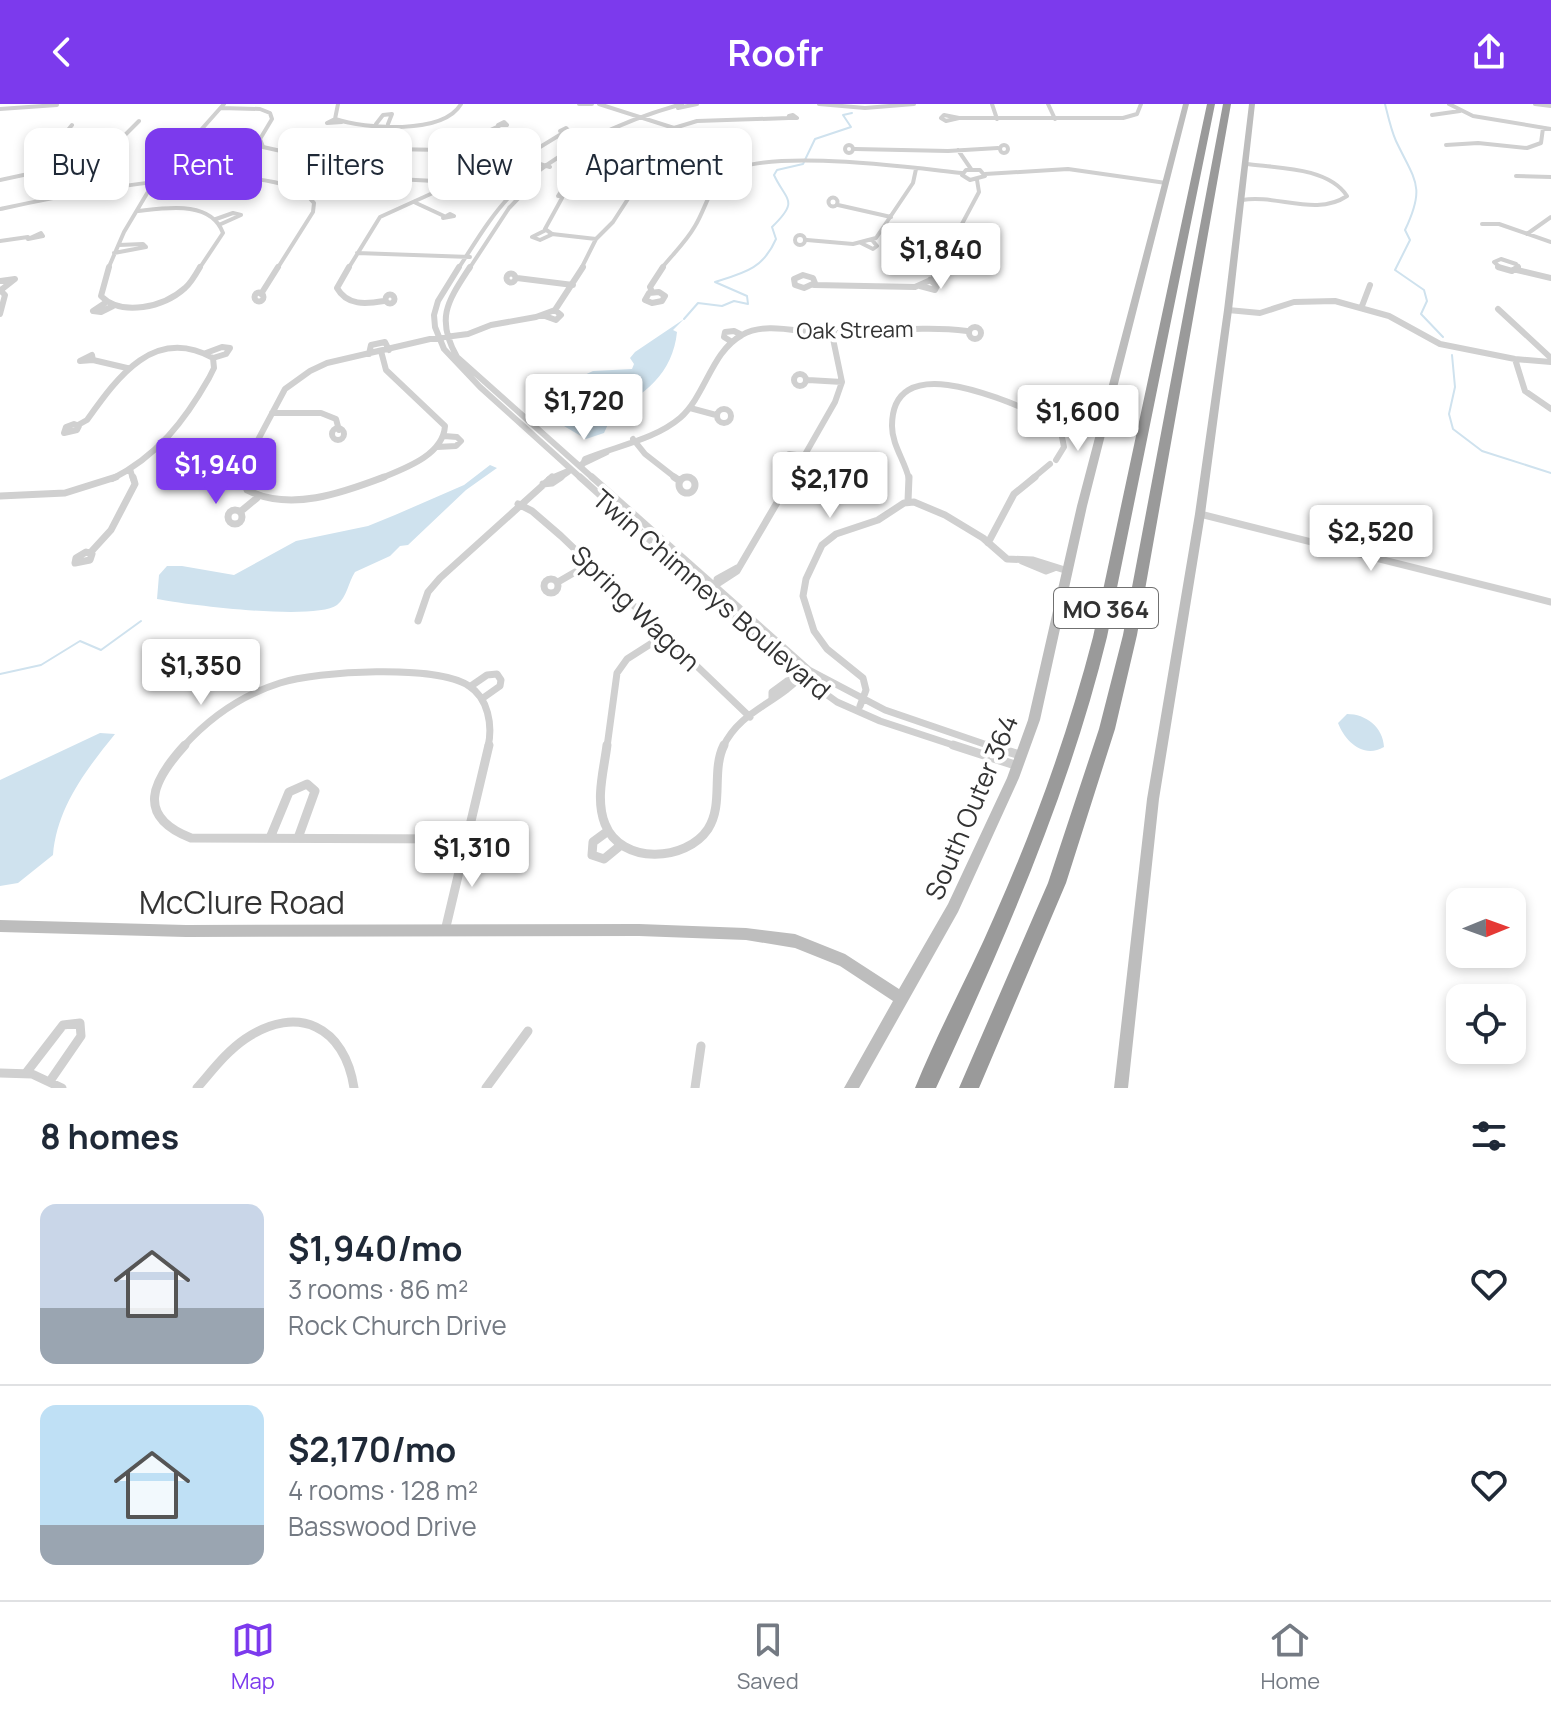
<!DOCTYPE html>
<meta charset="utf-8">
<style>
body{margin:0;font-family:Manrope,sans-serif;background:#f2f2f3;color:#1f2937;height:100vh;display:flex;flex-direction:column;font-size:30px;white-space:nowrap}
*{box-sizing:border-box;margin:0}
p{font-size:26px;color:#747a83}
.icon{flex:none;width:44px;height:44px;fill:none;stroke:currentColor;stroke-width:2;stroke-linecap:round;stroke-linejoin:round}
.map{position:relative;height:984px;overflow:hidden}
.details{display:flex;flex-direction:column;background:#fff;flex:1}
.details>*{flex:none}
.banner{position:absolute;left:24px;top:24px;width:800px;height:72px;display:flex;gap:16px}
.needle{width:52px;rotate:89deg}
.fabs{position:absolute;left:1446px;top:784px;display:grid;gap:16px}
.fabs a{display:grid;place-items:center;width:80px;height:80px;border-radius:16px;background:#fff;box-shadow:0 4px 12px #0003;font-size:40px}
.price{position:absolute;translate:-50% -68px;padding:0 18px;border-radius:8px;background:#fff;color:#222;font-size:26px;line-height:52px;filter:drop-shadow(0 2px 4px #0008)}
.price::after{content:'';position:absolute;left:50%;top:48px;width:24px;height:18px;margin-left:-12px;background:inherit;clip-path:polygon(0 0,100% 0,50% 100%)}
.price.on{background:#7c3aed;color:#fff}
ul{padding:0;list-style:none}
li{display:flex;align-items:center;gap:24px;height:200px;padding:0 40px}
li+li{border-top:2px solid #e0e1e3}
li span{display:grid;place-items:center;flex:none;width:224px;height:160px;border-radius:16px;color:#555}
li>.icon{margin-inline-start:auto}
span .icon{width:96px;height:96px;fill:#fffc;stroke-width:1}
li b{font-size:34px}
h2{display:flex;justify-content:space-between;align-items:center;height:96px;padding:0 40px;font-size:34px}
.chip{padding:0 28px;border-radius:16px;background:#fff;box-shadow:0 4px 12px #0003;font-size:28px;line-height:72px}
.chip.on{background:#7c3aed;color:#fff}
header{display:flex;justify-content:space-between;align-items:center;height:104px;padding:0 40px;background:#7c3aed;color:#fff;font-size:36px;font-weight:700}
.dock{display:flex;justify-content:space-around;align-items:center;height:112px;border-top:2px solid #e0e1e3;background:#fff;font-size:22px;color:#747a83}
.dock a{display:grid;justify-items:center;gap:4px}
.dock .on{color:#7c3aed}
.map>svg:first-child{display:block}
.water{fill:#cfe2ee}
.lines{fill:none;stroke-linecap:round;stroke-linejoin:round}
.stream{stroke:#cfe2ee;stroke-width:2}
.street-far3{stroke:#d0d0d0;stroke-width:4}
.street-far2{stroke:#d0d0d0;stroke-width:6}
.street-far1{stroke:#d0d0d0;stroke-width:7}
.street{stroke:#d0d0d0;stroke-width:9}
.secondary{fill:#bdbdbd;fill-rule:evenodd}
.highway{fill:#9a9a9a;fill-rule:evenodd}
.labels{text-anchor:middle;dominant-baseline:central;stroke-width:8;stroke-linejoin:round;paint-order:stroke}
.far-street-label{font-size:22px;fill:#333;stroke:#fff}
.shield{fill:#fff;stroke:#707070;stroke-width:2}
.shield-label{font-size:24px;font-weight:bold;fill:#333}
.street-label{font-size:26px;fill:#333;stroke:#fff}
.near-street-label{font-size:32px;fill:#333;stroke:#fff}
</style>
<header><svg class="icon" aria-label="back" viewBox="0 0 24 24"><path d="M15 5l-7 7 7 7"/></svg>Roofr<svg class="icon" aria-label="share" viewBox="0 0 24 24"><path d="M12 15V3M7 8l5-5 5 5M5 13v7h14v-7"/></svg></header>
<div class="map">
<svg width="1551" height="984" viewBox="0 0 1551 984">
<rect width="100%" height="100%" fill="#fff"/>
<!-- water -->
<path class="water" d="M684 215 673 226 677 228C673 269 644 293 608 308L609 318 604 329 586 335 547 312 552 293 578 274 593 267 632 265 634 260 630 254 635 248Z
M490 361 497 364 466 386 408 441 400 442 390 452 355 468C348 479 347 493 337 501 315 517 187 501 157 495L159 471 167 462H182L234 471 296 437 368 422 395 411 464 381Z
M1347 610C1366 610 1383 623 1384 643 1363 655 1345 637 1338 619Z
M100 629 115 630C86 666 57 703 53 751L18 779 0 782V676Z"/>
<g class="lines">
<!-- stream -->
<path class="stream" d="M1385 0C1388 12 1391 26 1396 37 1415 77 1426 82 1405 126L1410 136 1395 166 1424 186 1427 197 1421 210 1443 233
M684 215 698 199 722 202 734 197 748 200 747 192 715 178C744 169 763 165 776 135L772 123C800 96 786 97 774 71L777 66 803 60 815 35 851 23 843 11 852 9
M1452 251 1455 283 1449 310 1453 325 1482 347 1551 369
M0 570 41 561 80 537 101 546 141 517"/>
<!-- street-far3 -->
<path class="street-far3" d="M338 0 335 15C365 25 443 31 461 0
M579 0H592
M599 0 674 24
M819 0 865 4 914 0
M992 0 997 15
M1048 0 1055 15
M1449 0 1473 12 1551 25
M1535 0 1551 2
M221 4 260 5 270 9 272 15 260 35 263 43 281 47 341 48
M678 4 697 0
M0 5 57 1
M793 11 797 14H788L789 12Z
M944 11 959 14 946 17 941 14Z
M1432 11 1460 7
M959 14H1123L1137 10 1141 0
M335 15 327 19 342 18
M504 18 507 21H498Z
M376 20 383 11 392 10 388 20
M566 24 569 27H560Z
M1000 45a4 4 0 1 1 8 0a4 4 0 1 1-8 0Z
M845 45a4 4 0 1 1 8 0a4 4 0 1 1-8 0Z
M662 41 644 36H665
M1446 41 1478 39 1527 44 1541 39 1543 24
M390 45 497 47 550 63
M733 45 737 48H727L728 46Z
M855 45 948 47 998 44
M958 46 971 65
M346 47 349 48 339 50Z
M522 54 563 29
M615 63 612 60 605 63 646 66
M966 66H980L985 72 970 76 962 71Z
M33 69 72 21
M985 70 1068 65 1166 79
M1516 72 1551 73
M407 75 405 72 397 75 472 79
M0 76 102 54 139 17
M479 76 481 80H472V78Z
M304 87 328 82 309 91
M560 89 569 91 558 92Z
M828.5 98a4.5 4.5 0 1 1 9 0a4.5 4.5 0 1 1-9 0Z
M562 94 545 125 552 130 596 135
M1242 96C1277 90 1316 113 1347 92 1328 63 1277 64 1246 60
M416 99 444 112
M838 101 891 113
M0 105C61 92 273 45 314 99L313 108 277 165
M138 107C166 104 211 96 223 129L199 165
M450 110 454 112 443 114Z
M216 115 233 109 241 111 221 120
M1482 120H1499L1551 138
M546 126 532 133 540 136 553 130
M41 129 43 132 28 135Z
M1527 130 1551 113
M795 136a5 5 0 1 1 10 0a5 5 0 1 1-10 0Z
M807 136 853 140 876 134 913 79 916 65
M0 137 28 133
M861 139 873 145 877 142 872 136
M114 149 146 143 143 140 119 141
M357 149 470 153
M108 165 124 128 152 81 224 0
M348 165 380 113 435 88 446 77 467 37 499 22
M458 165C475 139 491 111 513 89 556 46 624 16 682 0
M469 165 509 104 533 79
M581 165 596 135 613 118 674 24 697 17 789 14
M661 165C672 151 686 138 695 122 706 104 709 83 726 70 764 43 913 64 962 69
M938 165 979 88 977 76
M1502 165 1494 158 1501 155 1516 160 1519 165"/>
<!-- street-far2 -->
<path class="street-far2" d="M109 163 101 192C122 213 164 203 185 184 191 179 196 170 200 163
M349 163 337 184C347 202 366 200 384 197
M459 163 438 197 434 211 435 223 444 245 480 283 582 375
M470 163C448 197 435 214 457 253L594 375
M1498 163 1512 167 1518 163
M1517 166 1551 174
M506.5 174a4.5 4.5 0 1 1 9 0a4.5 4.5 0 1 1-9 0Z
M803 171 813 174 815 179 804 184 795 181 794 175Z
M517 174 573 181
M0 177 15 175 1 186
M814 181 915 183 933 175 939 163
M920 182 935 186 937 182 930 176
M0 186 5 191 0 210
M652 188 650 183 663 163
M659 188 665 192 662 197 652 199 645 196 649 189Z
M254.5 193a4.5 4.5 0 1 1 9 0a4.5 4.5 0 1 1-9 0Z
M261 190 278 163
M385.5 195a4.5 4.5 0 1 1 9 0a4.5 4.5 0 1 1-9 0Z
M105 199 93 207 101 208 113 202
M1362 202 1370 181
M1498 205 1551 254
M1228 206 1260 209 1294 198 1335 197 1389 212 1440 240 1515 255 1551 258
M542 211 556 216 561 211 555 206
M969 229a6 6 0 1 1 12 0a6 6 0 1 1-12 0Z
M732 238 724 233 725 228 734 227 742 231
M206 249 222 243 230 244 226 250 213 254
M369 250 371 241 385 238 389 246
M92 251 93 256 80 257Z
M1515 255 1525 287 1551 305
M93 256 127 264
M794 276a6 6 0 1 1 12 0a6 6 0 1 1-12 0Z
M808 276 842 278
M690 304 716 311
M717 312a7 7 0 1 1 14 0a7 7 0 1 1-14 0Z
M272 309H321L336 315 339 326
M74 320 79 322 77 326 64 329 66 323Z
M78 321 87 316C117 274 154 221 213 254L214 264 209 274C184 318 157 352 112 375
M332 330a6 6 0 1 1 12 0a6 6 0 1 1-12 0Z
M633 335 645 350 677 375
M437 343 456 342 461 337 457 333 444 332
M1056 356 1064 343 1061 328 1064 321
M582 360 607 348
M583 360 585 355C616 342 654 336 680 314 706 291 711 248 742 231 766 217 800 229 826 229 874 229 920 221 967 227
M797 364 785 359 783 354 789 350 804 352
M130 365 133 375
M244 375 242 366 285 285 310 267 327 259 430 235 468 230 491 221 536 213 555 206 583 163
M379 375C403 365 443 352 445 322L386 266 381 247
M549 375 568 367
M558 375 568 368
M791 375 835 298 842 278 832 230
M909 375C905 357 892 341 892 322 892 237 1022 305 1059 319 1072 325 1087 326 1101 329
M1032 375 1050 360"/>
<!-- street-far1 -->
<path class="street-far1" d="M244 373 247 386C290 408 342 389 384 373
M580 373 801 572 837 598 880 617 959 643
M592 373 809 566 885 606 993 643
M674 373 680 377
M679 381a8 8 0 1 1 16 0a8 8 0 1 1-16 0Z
M543 380 552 379 561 373
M0 392 65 389 116 373
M908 397 909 373
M518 400 532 407 561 432 750 613
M228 413a7 7 0 1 1 14 0a7 7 0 1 1-14 0Z
M240 408 257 394
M1200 410 1551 498
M988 439 1014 390 1035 373
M86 448 92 450 90 456 75 459 76 454Z
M90 449 111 426 135 380 133 373
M1022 457 1046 467 1054 464
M544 482a7 7 0 1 1 14 0a7 7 0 1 1-14 0Z
M558 478 589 460
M717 480V475L737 464
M714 482 737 467 792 373
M418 517 428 488 440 474 552 373
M471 582 487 571 497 570 501 576 500 582 483 594
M772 594V588L787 577 799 574
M860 602 866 586 863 574 827 545 814 527 803 492 806 475 822 441 836 430 878 416 904 399 914 398 945 411 983 434 1007 455 1033 456 1068 467
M183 643C210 613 242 591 280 579 317 567 437 560 469 582 488 594 493 621 488 643
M607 643 617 569 627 555 663 532
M723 643C740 606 779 599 803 570"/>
<!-- street -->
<path class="street" d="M185 641C152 677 135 712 191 734L465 735
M607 641C604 666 595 695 605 720 621 761 686 758 708 725 724 700 711 667 724 641
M953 641 1015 661
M987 641 1020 651
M608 727 593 738 592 751 604 755 621 741
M270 734 289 688 307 680 315 687 298 734
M445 827 489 641
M0 969 32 970 62 984
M26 969 63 921 80 919 81 932 50 977
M197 984C212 967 226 948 245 935 298 899 345 923 354 984
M486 984 528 927
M695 984 701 942"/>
<!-- secondary -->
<path class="secondary" d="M1183 0H1189L1087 402 1040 616 1019 674 958 808 859 984H844L893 897 840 862 795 844 746 836 639 832 186 833 0 828V816L186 821 639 820 746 824 795 830 845 850 899 885 948 800 1007 674 1028 616 1077 402Z
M1249 0H1255L1232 206 1205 410 1159 695 1128 984H1114L1147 695 1195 410 1224 206Z"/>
<!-- highway -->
<path class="highway" d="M1207 0H1215L1107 533C1068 692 1004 836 936 984H915C939 925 970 869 995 811 1035 721 1068 629 1093 533Z
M1223 0H1231L1137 531 1115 625 1066 779 979 984H959L1048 779 1099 625 1123 531Z"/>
</g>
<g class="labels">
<!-- far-street labels -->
<g class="far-street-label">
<text transform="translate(855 226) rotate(-1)">Oak Stream</text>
</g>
<!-- shield labels -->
<rect class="shield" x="1054" y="484" width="104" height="40" rx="6"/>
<g class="shield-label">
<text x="1106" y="504">MO 364</text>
</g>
<!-- street labels -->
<g class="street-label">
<text transform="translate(712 490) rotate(41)">Twin Chimneys Boulevard</text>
<text transform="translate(636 504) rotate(44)">Spring Wagon</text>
<text transform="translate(971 703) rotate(-67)">South Outer 364</text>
</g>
<!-- near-street labels -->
<g class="near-street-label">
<text x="242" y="798">McClure Road</text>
</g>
</g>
</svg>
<div class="fabs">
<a><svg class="needle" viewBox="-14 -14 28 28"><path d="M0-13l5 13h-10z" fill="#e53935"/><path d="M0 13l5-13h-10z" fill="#747a83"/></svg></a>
<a><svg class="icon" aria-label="locate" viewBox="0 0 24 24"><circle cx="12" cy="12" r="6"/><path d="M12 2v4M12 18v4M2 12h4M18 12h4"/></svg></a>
</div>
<b class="price" style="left:941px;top:187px">$1,840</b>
<b class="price" style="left:584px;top:338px">$1,720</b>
<b class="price" style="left:1078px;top:349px">$1,600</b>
<b class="price on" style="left:216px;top:402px">$1,940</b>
<b class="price" style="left:830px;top:416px">$2,170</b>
<b class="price" style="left:1371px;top:469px">$2,520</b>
<b class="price" style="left:201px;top:603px">$1,350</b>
<b class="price" style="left:472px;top:785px">$1,310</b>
<div class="banner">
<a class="chip">Buy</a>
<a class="chip on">Rent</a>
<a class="chip">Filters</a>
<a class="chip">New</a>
<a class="chip">Apartment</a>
</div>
</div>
<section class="details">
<h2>8 homes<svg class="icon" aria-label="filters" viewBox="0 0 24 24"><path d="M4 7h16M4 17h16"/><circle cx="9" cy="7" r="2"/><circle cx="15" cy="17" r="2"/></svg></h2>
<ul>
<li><span style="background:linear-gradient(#c9d6e8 65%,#9aa5b1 0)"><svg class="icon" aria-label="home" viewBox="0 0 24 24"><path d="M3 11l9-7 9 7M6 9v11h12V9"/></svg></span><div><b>$1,940/mo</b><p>3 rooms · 86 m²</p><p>Rock Church Drive</p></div><svg class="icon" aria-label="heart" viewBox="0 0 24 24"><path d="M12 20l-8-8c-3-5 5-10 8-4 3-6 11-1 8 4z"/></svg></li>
<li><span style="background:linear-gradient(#bfe0f5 75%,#9aa5b1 0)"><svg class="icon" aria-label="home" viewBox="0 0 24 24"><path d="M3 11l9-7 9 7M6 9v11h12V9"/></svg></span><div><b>$2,170/mo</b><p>4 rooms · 128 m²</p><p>Basswood Drive</p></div><svg class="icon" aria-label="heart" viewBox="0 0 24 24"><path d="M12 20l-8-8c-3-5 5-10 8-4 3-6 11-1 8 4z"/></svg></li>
</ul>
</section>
<nav class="dock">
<a class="on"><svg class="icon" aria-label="map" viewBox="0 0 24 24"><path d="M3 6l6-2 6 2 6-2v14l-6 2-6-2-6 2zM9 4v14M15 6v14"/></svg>Map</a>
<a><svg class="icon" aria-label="saved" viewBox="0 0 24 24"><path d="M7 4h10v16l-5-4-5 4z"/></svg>Saved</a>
<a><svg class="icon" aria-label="home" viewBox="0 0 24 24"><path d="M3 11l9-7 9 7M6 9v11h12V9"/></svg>Home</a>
</nav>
